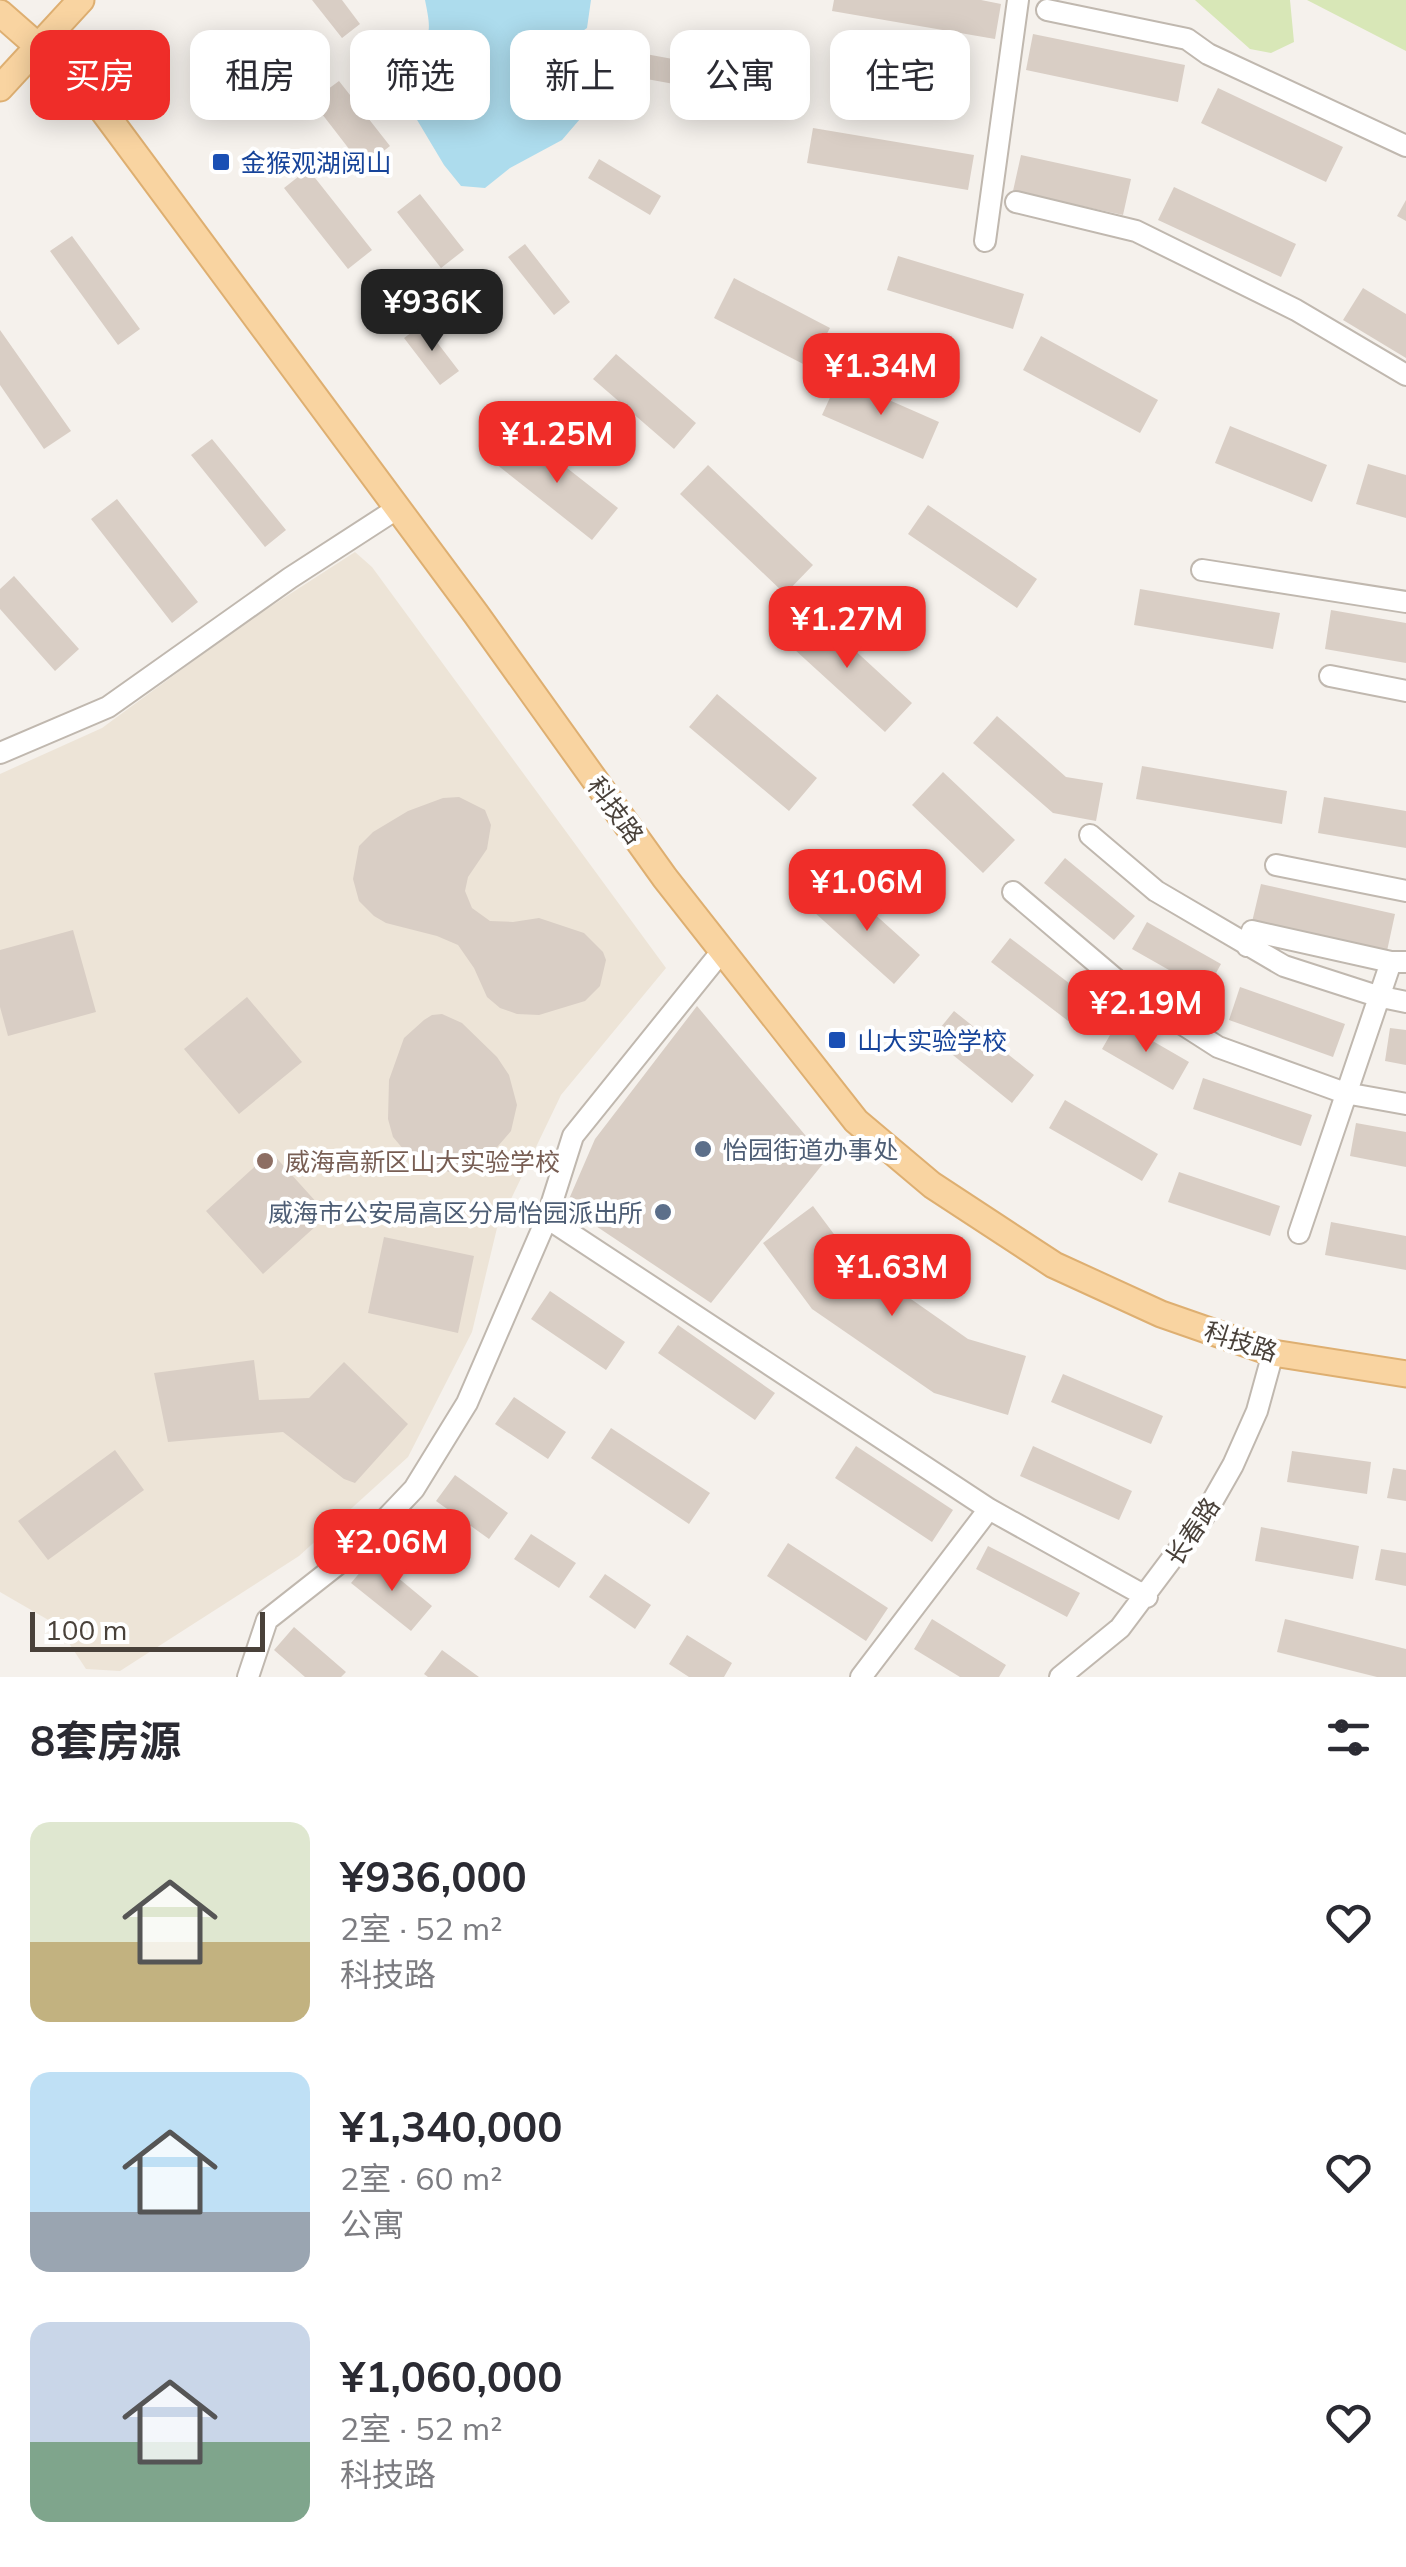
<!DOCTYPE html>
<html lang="zh">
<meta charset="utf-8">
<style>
body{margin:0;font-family:Mulish,"Noto Sans SC",sans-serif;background:#f7f7f7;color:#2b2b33;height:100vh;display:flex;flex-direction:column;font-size:38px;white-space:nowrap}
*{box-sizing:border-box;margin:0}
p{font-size:32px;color:#7c7c81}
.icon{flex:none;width:55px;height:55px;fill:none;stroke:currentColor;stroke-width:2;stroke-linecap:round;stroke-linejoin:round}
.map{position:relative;height:1677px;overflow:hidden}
.side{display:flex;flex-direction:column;background:#fff;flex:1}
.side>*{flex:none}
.guide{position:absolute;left:30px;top:30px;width:1348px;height:90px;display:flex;gap:20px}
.scale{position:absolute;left:30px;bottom:25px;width:235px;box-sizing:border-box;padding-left:10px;border:5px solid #49413a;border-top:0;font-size:28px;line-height:35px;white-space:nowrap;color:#49413a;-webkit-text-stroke:8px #fff;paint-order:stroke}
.price{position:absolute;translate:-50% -85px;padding:0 22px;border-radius:20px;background:#ef2d29;color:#fff;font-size:32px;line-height:65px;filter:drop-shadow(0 2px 5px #0008)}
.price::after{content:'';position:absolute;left:50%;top:60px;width:30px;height:22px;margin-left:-15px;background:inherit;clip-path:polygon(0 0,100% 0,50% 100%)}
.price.on{background:#222;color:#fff}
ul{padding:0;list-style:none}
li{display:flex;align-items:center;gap:30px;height:250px;padding:0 30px}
li span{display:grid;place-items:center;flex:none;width:280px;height:200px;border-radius:20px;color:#555}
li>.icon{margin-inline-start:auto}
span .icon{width:120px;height:120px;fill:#fffc;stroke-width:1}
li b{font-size:42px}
h2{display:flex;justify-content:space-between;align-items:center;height:120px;padding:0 30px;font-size:42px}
.chip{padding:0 35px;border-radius:20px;background:#fff;box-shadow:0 5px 25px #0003;font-size:35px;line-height:90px}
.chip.on{background:#ef2d29;color:#fff}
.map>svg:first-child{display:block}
.education{fill:#ede4d7}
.green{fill:#d8e7b7}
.water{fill:#addced}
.building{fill:#d9cec5}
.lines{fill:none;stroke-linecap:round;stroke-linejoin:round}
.minor-casing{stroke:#c0b8af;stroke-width:24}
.major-casing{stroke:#deaf71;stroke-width:29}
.minor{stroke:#fff;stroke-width:20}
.major{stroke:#f9d4a1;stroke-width:25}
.transit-dot{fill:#1a4fb4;stroke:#fff;stroke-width:4}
.service-dot{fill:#5c6f8a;stroke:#fff;stroke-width:4}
.education-dot{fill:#8d6e63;stroke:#fff;stroke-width:4}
.labels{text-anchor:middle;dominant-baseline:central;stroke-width:8;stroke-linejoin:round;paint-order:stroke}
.transit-label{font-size:25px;fill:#164399;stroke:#fff;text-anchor:start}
.street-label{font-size:25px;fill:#49413a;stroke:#fff}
.service-label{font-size:25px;fill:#4e5e75;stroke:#fff;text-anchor:start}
.education-label{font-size:25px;fill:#785e54;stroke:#fff;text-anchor:start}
</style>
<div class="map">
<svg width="1406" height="1677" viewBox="0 0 1406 1677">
<rect width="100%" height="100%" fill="#f5f1ec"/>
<!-- education -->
<path class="education" d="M355 552 372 567 666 968 561 1095 497 1228 472 1332 408 1457 299 1556 120 1671 86 1669 57 1625 0 1592V774L102 728 245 623Z"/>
<!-- green -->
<path class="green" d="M1195 0H1290L1294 42 1271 53 1250 49Z
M1307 0H1406V51Z"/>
<!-- water -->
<path class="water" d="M425 0H591L587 28 577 35V43L595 53 600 63 580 119 562 140 510 168 485 188 461 186 444 165 398 88 404 59C432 37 432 35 425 0Z"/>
<!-- building -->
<path class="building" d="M312 0H342L360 24 342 38Z
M834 0H981L1001 4 995 39 832 11Z
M1033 34 1185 65 1178 102 1026 70Z
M624 50 689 62 685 86 619 74Z
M220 61 254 104 239 115 206 73Z
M339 81 390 146 363 167 312 101Z
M1218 88 1343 147 1326 182 1201 123Z
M813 128 974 155 968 190 807 163Z
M1021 155 1131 179 1123 215 1013 191Z
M599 159 661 196 650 215 588 178Z
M308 169 372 250 348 269 284 188Z
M1174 187 1296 244 1281 277 1158 220Z
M420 194 464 250 441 268 397 212Z
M1406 200V221L1397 216Z
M72 236 140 329 118 345 50 251Z
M525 244 570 302 554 315 508 257Z
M898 256 1024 294 1013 329 887 290Z
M734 278 830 328 809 367 714 318Z
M1363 288 1406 314V358L1343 320Z
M423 324 459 371 440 385 404 338Z
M0 330 71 431 44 449 0 385Z
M1041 336 1158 400 1140 433 1023 370Z
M616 354 696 423 674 449 593 379Z
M839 378 939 422 923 459 822 415Z
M1230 426 1327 465 1312 502 1215 463Z
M521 432 618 508 592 540 496 464Z
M212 439 286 530 265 547 191 455Z
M1368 464 1406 475V518L1356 504Z
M708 465 813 565 785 594 680 494Z
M117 499 198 602 172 623 91 519Z
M928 505 1037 579 1017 608 908 534Z
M14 576 79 649 55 671 0 609V589Z
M1140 589 1280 613 1273 649 1134 625Z
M810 609 912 703 885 732 783 639Z
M1331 610 1406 623V663L1325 649Z
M717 694 817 778 789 811 689 727Z
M997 716 1066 777 1103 783 1096 821 1053 813 973 743Z
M1142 766 1287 791 1282 824 1136 799Z
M943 772 1015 840 983 873 912 805Z
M459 797 485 810 491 825 487 849 468 877 465 891 472 908 490 921 513 922 539 918 584 933 603 952 606 960 600 986 585 1001 539 1015 517 1014 500 1008 487 997 474 968 458 945 437 936 386 923 374 916 359 901 353 879 359 846 373 832 408 811 443 798Z
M1324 797 1406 811V848L1318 833Z
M1065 858 1135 916 1114 940 1044 883Z
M840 883 920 955 894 984 814 912Z
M1261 884 1395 914 1387 951 1252 922Z
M1147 922 1221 964 1206 991 1132 949Z
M73 930 96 1012 8 1036 0 1007V950Z
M1010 938 1095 1003 1076 1027 991 962Z
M1240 987 1345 1024 1333 1057 1229 1020Z
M247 997 302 1062 239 1114 184 1049Z
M697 1006 826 1160 711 1303 566 1206 595 1139Z
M954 1011 1034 1075 1012 1103 932 1038Z
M442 1014 462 1023 497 1057 509 1075 517 1105 511 1131 485 1161 449 1172 421 1163 404 1150 393 1137 388 1119 389 1080 404 1038 424 1020 432 1015Z
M1118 1021 1189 1062 1173 1090 1102 1049Z
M1390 1028 1406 1030V1065L1385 1061Z
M1203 1078 1312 1115 1301 1146 1193 1109Z
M1065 1100 1158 1154 1142 1181 1049 1128Z
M1356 1123 1406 1132V1167L1350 1156Z
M271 1152 328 1215 263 1274 206 1211Z
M1179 1172 1280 1206 1270 1236 1168 1202Z
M813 1206 851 1257 968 1339 1026 1356 1008 1415 934 1393 812 1309 763 1243Z
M1331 1222 1406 1236V1270L1325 1255Z
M384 1237 474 1256 458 1333 368 1313Z
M550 1291 625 1342 606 1370 531 1319Z
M678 1325 775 1393 755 1420 658 1353Z
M254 1360 259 1400 309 1398 344 1362 408 1424 355 1483 344 1479 283 1432 168 1442 154 1373Z
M1063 1374 1163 1416 1151 1444 1051 1402Z
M514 1397 566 1432 548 1459 495 1424Z
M611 1428 710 1493 689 1524 591 1458Z
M856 1446 953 1510 932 1542 835 1478Z
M1033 1446 1132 1491 1119 1520 1020 1476Z
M115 1450 144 1490 48 1560 18 1521Z
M1292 1451 1371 1462 1367 1494 1287 1482Z
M1393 1468 1406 1470V1501L1387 1498Z
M455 1475 508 1513 489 1539 436 1501Z
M1261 1527 1359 1546 1353 1579 1255 1561Z
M531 1534 576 1563 559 1588 514 1559Z
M788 1543 888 1608 866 1641 767 1576Z
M988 1546 1080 1593 1067 1617 976 1569Z
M1381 1549 1406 1553V1586L1375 1580Z
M373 1557 432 1606 411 1631 351 1583Z
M605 1574 651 1605 635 1629 589 1597Z
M932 1619 1006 1665 999 1677H960L914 1649Z
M1285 1619 1406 1649V1677H1377L1277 1652Z
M294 1627 346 1672 341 1677H305L274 1650Z
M687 1635 732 1663 724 1677H689L669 1664Z
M442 1650 479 1677H428L424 1674Z"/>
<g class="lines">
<!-- minor casing -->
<g class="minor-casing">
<path id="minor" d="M1047 10 1187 39 1208 54 1406 146
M1016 202 1136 231 1296 310 1406 375
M985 241 1018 0
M1202 570 1406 602
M1330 676 1406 691
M0 753 108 707 290 578 398 508
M1090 835 1156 891 1284 966 1377 996 1406 1002
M1276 865 1406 891
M1013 892 1126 988 1218 1047 1345 1093 1406 1104
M1247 946 1252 931 1391 962H1406
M547 1218 989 1509 1147 1597
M1299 1233 1391 962
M248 1677 267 1620 356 1550 414 1489 467 1403 547 1218 573 1136 722 951
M861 1677 989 1509
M1060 1677 1120 1628 1204 1516 1233 1465 1257 1411 1273 1353"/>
</g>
<!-- major casing -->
<g class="major-casing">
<path id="major" d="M0 13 65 70 101 108 476 614 665 878 856 1121 932 1185 1054 1265 1161 1314 1273 1353 1406 1374
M0 88 81 0"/>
</g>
<!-- minor -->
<use href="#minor" class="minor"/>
<!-- major -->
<use href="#major" class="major"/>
</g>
<!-- markers -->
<g class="transit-dot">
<rect x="211" y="152" width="20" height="20" rx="5"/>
<rect x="827" y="1030" width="20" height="20" rx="5"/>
</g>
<g class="service-dot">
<circle cx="703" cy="1149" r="10"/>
<circle cx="663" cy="1212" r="10"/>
</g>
<circle class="education-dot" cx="265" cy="1161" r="10"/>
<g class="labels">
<!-- transit labels -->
<g class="transit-label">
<text x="241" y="162">金猴观湖阅山</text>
<text x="857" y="1040">山大实验学校</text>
</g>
<!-- street labels -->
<g class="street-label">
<text transform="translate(616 810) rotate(54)">科技路</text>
<text transform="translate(1241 1341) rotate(18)">科技路</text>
<text transform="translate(1192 1531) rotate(-56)">长春路</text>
</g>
<!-- service labels -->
<g class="service-label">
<text x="723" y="1149">怡园街道办事处</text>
<text x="643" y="1212" text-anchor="end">威海市公安局高区分局怡园派出所</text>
</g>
<!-- education labels -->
<g class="education-label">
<text x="285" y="1161">威海高新区山大实验学校</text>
</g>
</g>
</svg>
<div class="scale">100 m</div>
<b class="price on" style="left:432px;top:354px">¥936K</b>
<b class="price" style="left:881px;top:418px">¥1.34M</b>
<b class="price" style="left:557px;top:486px">¥1.25M</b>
<b class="price" style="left:847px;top:671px">¥1.27M</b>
<b class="price" style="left:867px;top:934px">¥1.06M</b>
<b class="price" style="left:1146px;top:1055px">¥2.19M</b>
<b class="price" style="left:892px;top:1319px">¥1.63M</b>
<b class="price" style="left:392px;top:1594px">¥2.06M</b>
<div class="guide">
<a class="chip on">买房</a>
<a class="chip">租房</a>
<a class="chip">筛选</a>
<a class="chip">新上</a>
<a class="chip">公寓</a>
<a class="chip">住宅</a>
</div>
</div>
<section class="side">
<h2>8套房源<svg class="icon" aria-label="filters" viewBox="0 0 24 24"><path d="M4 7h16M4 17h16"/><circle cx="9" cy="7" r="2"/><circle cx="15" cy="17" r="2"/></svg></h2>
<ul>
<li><span style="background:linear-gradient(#dfe7d0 60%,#c2b280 0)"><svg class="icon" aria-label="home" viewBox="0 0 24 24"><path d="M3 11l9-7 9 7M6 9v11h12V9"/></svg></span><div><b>¥936,000</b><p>2室 · 52 m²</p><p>科技路</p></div><svg class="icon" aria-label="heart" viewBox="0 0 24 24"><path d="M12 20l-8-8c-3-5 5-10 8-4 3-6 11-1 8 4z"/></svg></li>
<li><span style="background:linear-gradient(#bfe0f5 70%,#9aa5b1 0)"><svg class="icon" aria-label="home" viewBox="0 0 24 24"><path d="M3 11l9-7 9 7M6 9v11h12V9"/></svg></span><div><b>¥1,340,000</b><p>2室 · 60 m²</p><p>公寓</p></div><svg class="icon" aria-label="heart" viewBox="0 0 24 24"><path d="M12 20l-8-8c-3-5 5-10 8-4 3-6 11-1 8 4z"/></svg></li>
<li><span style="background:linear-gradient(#c9d6e8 60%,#7fa58c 0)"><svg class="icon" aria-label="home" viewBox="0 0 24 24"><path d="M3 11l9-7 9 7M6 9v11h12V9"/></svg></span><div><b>¥1,060,000</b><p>2室 · 52 m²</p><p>科技路</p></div><svg class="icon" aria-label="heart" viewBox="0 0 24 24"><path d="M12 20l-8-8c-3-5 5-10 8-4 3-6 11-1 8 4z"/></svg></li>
</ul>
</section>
